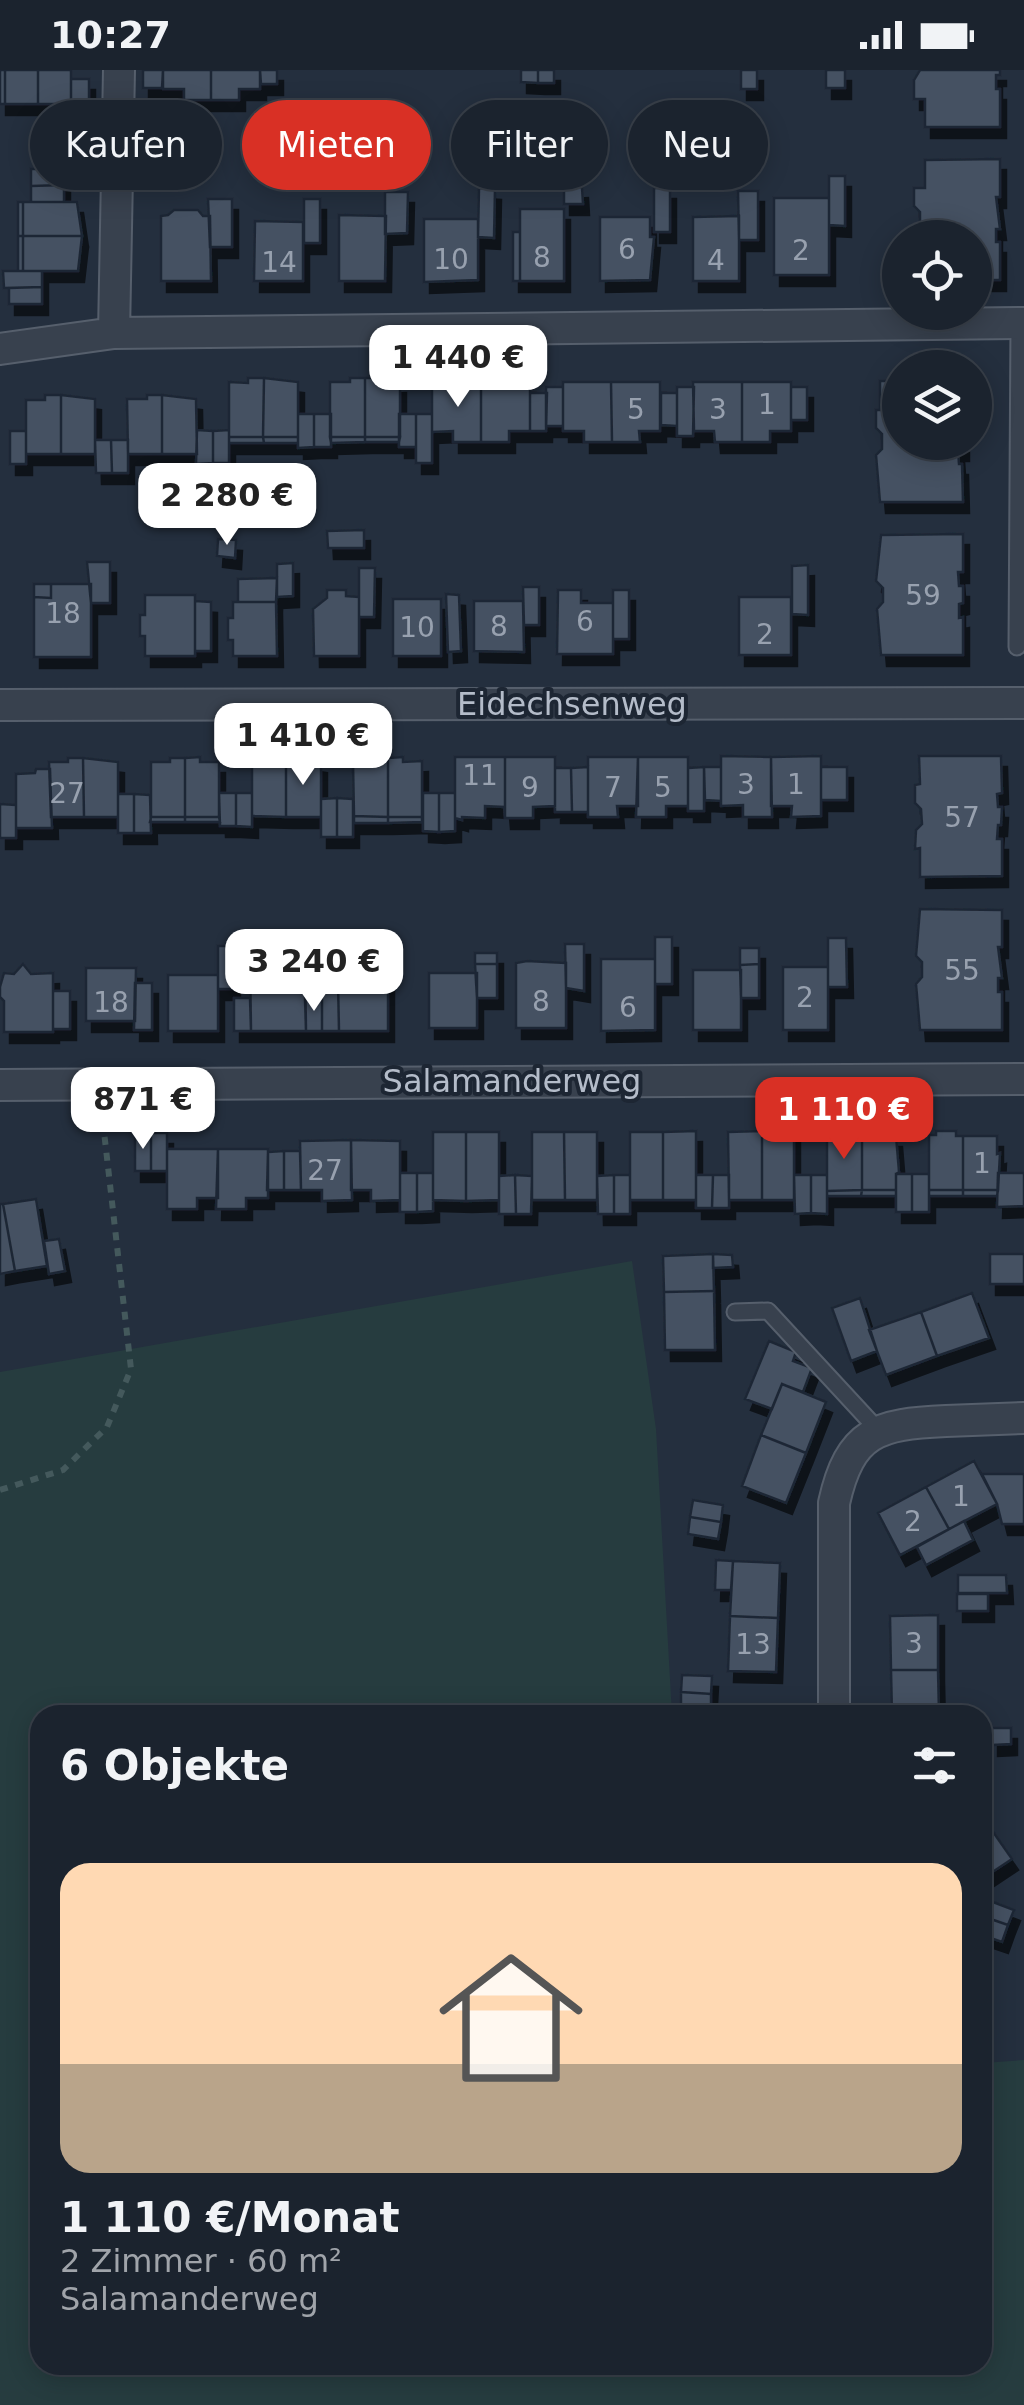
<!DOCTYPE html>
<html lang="de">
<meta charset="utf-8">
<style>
body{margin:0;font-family:"DejaVu Sans",sans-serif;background:#282f3a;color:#f1f3f6;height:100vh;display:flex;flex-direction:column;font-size:38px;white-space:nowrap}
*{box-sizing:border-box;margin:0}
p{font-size:32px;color:#a0a4aa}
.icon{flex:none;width:55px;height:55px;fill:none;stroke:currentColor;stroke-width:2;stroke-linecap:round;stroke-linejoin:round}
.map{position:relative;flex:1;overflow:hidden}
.sheet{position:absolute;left:30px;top:1635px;width:962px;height:670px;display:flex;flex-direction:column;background:#1b232e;border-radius:30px;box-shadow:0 5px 25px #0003,0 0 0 2px #39404a}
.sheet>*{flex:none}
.top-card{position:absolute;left:30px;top:30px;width:965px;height:90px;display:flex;gap:20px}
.controls{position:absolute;left:882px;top:150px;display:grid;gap:20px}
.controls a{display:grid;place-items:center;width:110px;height:110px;border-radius:50%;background:#1b232e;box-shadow:0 5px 25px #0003,0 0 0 2px #39404a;font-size:50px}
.price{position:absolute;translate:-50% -85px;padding:0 22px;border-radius:20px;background:#fff;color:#222;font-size:32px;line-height:65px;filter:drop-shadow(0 2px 5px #0008)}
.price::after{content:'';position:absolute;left:50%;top:60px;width:30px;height:22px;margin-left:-15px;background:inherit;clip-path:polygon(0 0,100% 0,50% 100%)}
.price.on{background:#d93025;color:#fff}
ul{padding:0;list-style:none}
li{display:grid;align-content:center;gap:20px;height:530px;padding:0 30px}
li span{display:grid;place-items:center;height:310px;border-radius:30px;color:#555}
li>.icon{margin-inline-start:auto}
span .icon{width:180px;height:180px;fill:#fffc;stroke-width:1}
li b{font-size:42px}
h2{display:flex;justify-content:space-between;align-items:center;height:120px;padding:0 30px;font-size:42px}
.chip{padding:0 35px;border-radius:45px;background:#1b232e;box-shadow:0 5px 25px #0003,0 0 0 2px #39404a;font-size:35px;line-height:90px}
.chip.on{background:#d93025;color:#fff}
.status{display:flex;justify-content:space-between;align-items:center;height:70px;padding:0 50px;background:#1b232e;direction:ltr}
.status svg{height:28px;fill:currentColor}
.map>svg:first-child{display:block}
.green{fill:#263c3f}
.building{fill:#455162;stroke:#1f2835;stroke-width:2.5;filter:url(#shadow)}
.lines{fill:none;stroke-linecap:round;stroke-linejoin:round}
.service-casing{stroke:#565f6c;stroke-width:19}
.minor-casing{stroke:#565f6c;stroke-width:34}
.path{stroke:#44595c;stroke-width:6;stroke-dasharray:8 8;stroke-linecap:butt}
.service{stroke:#38414e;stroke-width:15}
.minor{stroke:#38414e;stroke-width:30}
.labels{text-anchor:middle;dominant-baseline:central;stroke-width:8;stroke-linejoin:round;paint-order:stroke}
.number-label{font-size:28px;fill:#98a1af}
.street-label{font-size:32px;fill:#b4bcc9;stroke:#1d2633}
</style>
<div class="status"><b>10:27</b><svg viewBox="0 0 49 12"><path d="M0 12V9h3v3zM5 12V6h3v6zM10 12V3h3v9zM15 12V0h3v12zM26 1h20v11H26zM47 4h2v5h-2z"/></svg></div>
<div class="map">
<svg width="1024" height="2335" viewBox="0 0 1024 2335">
<defs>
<filter id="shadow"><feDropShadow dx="6" dy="11" stdDeviation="0" flood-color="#0009"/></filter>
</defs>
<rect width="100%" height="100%" fill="#242f3e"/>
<!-- green -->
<path class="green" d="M632 1191 656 1359 672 1645H40V2295H982L983 1993 1024 1990V2335H0V1302Z"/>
<!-- building -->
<path class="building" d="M0 0H5V34H0Z
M5 0H38V34H5Z
M38 0H71V34H38Z
M143 0H163L162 18H143Z
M163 0H211V30H184V19H163Z
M211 0H260V19H239V30H211Z
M260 0H277V14H261Z
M521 0H538V13L521 12Z
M538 0H554V13H538Z
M741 0H757V19H741Z
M826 0H845V18H826Z
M920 0H1000V5H996V19H1000V57H925V29H914V10Z
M71 9H89V42H71Z
M1000 89V127H996L1000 159H996V172H1000V210H975V168H914L920 157V142L914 136V118H925V90Z
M31 99H64V115L31 116Z
M829 106H845V156L829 155Z
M64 115V132H31V116Z
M582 117 583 134H564V118Z
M479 118 495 119 494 168 478 167Z
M654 118H670V162H654Z
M738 121H758V170H739Z
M385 122H408L407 163 385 164Z
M774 128H829V205H774Z
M208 129H232V177H210Z
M304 129H320V173H304Z
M18 132H23V166H18Z
M23 132H77L82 166H23Z
M520 139H564V211H520Z
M174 140H198L203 146H210L211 211H161V146L168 145Z
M339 145 386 146 385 211H339Z
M739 146V211H693V147Z
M600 147H650V167H654L650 210 600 211Z
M424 149H478V210L424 212Z
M255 151 303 152V211H254Z
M513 162H520V211H513Z
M18 166H23V201H18Z
M23 166H82L78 201H23Z
M3 201H42V217L4 218Z
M42 217V234H9V218Z
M248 308H264L263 367H229V312L248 313Z
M264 308 298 312V367H263Z
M350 308H365V367H330V312H350Z
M365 308H380V313L400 312V367H365Z
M880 311H900V372H963V380H958L959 394H962L963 432H880L876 385 882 379V364L876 358V340H880Z
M432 312H481V372H453V361L432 362Z
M481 312H530V361H509V372H481Z
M563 312H611L612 372H584V361H563Z
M611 312H660V361H639L640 372H612Z
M693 312H742V372H715L714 361H694Z
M742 312H791V361H770V372H742Z
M546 317H563V356H546Z
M677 317H694L693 366H677Z
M791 317H807V350H791Z
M530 323H547L546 361H530Z
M661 323H677V356L661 355Z
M45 325H61V384H26V330H45Z
M61 325 95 329V384H61Z
M147 325H162V384H128L127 329H147Z
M162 325 196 329 197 384H162Z
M298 344H314V377L298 378Z
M314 344H331V377H314Z
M399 344H416V377H399Z
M416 344H432V393H416Z
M197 360 213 361V393L196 394Z
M229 360V393H213V361Z
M10 361H26V394H10Z
M229 367H263L264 373H229Z
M263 367H298V373H264Z
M330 367H365V372L331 373Z
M365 367H400L399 372H365Z
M95 370H111L112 403H96Z
M111 370H128V403H112Z
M364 460V478H328L327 461Z
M963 464V502H958L959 516H963V533L959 534V548L963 547V585H881L877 539 883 532V518L876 511 881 465Z
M218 469 236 470 235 488 217 486Z
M87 492H110V533H91Z
M293 493V526L277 527V494Z
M808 495V545L792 544V496Z
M359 498H375L374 547H359Z
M277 508 276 532H238V509Z
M34 514H51V528L34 527Z
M51 514H91V587H34V527L51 528Z
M523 517H539V555H524Z
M327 520H346V526L359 527V586H314L313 539 327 528Z
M558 520H581V533H613V584H557Z
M613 520H629V569H613Z
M446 524 459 525 461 581 448 582Z
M145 525H195V586H145V566H140V545H145Z
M739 527H791V585H739Z
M393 529H441V586H393Z
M195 531 211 532V581H195Z
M474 531H523L524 582 474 581Z
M233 532H276L277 586H233V570H228V548H233Z
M721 686 771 687 772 747H743V735L721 736Z
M821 686V746L791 747 792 736H771V687Z
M919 686H1001L1002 723 997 724 998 737H1002L1001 755H998L997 769H1002V806L920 807V778L915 779 916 760 922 754 921 739 915 733V715L920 714Z
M200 687V692H219V747H185V688Z
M286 687V747L252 746V692H271V688Z
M286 687 321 692V747H286Z
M403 687V692L422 691V747H388V688Z
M455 687H505V748L504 737 485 736V748L462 747V750L455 748Z
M505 687H555V736L533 737V748H505Z
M588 687H638V736H617L618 747H588Z
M638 687H688V736H666V747H636Z
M68 688H83L84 747H51L49 692H68Z
M83 688 118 692V747H84Z
M170 688H185V747H151V692H170Z
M373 688H388V747L354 746 353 692H373Z
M588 697V742H572L571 698Z
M704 697V741H688V698Z
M704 697H721V731L705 730Z
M821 697H847V730H821Z
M555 698H571L572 742H555Z
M36 699H50L52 758H16V704L35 703Z
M219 723H236V756H220Z
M236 723H252V757L236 756Z
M423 723H439V762L423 761Z
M439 723H455V761L439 762Z
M118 724H134V763H118Z
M134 724 150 725 151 763H134Z
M337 728V767H321V729Z
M337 728 353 729V767H337Z
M0 734 16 735V768H0Z
M354 746 388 747V753H354Z
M151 747H185V752H150Z
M185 747H219L220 752H185Z
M388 747H422V752L388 753Z
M920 839 1002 840V877H998L1002 908H998V922H1002V960H920L916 914 922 907V892L916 886Z
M655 867H672V914H655Z
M828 868H846L847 917H828Z
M565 874H584V921L566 918Z
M218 876H234V919H218Z
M740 878H759V894L740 895Z
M287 881H296L299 890H305L306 961H251L250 890H283Z
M475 883H497V894H475Z
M601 889H655V960L601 961Z
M527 891 566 893V958H516V893Z
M23 894 31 904 53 903V962H4V931L0 927V917L4 903 14 904Z
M475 894H497V928H477Z
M759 894V928H741L740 895Z
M783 897H828V960H783Z
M86 898H136L135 951H86Z
M693 900H741V960H693Z
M429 903H477V958H429Z
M168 905H218V961H168Z
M349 906H377V912L388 911V961H339L338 912H349Z
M322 912H338L339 961H322Z
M135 913H152V960H134Z
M53 921H70V959H53Z
M234 928H250L251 961H234Z
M305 928H322V961H306Z
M696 1061V1130H663V1062Z
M762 1061 794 1062V1130H762Z
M762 1061V1130H729L728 1062Z
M834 1061H855V1066H862V1120L827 1121V1066H834Z
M936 1061H956V1066H963V1120H929V1065H936Z
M433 1062H466V1131L433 1130Z
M466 1062H499V1130L466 1131Z
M532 1062H564L565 1130H532Z
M564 1062H597V1130H565Z
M630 1062H663V1130H630Z
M135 1063H151V1101H135Z
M151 1063H167V1101H151Z
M862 1066H896L899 1102 896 1104V1120H862Z
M963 1066H997V1084L1000 1083 998 1120H963Z
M351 1070 400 1071V1130L371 1131V1120H351Z
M351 1070 352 1130 322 1131V1120H301L300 1071Z
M167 1079H218V1128H197V1139H167Z
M218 1079H268V1128H246V1139H216Z
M284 1081H300L301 1120H284Z
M284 1081V1120H267L268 1082Z
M400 1103H417V1142H400Z
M417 1103H433V1141L417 1142Z
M998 1103H1024V1136L997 1137Z
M896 1104H912V1142H896Z
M912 1104H929V1142H912Z
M515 1105 532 1106 531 1144H516Z
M515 1105 516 1144H499V1106Z
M614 1105H630V1144H614Z
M614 1105V1144H598L597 1106Z
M696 1105H713L712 1138H696Z
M713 1105H729V1138H712Z
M794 1105H811V1143L795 1144Z
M811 1105H827V1144L811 1143Z
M862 1120 861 1126H827V1121Z
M862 1120H896V1126H861Z
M929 1120H963V1126H929Z
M963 1120H998L997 1126H963Z
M36 1129 47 1196 15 1201 3 1134Z
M0 1134H3L15 1201 0 1204Z
M59 1169 65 1201 49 1204 44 1171Z
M713 1184 714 1221 664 1222 663 1186Z
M713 1184 732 1185 733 1197 713 1198Z
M990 1184H1024V1214H990Z
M714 1221 715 1280H665L664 1222Z
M972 1223 989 1268 937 1286 921 1242Z
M860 1228 877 1281 851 1291 832 1238Z
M921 1242 937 1286 886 1305 869 1260Z
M769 1271 796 1282 793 1291 812 1298 803 1322 782 1314 772 1339 745 1329Z
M782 1314 826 1332 806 1383 761 1365Z
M761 1365 806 1383 786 1433 742 1416Z
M974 1391 997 1434 949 1459 926 1417Z
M982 1404H1024V1454H1002L997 1434Z
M926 1417 949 1459 900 1485 878 1443Z
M693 1430 723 1435 721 1452 690 1447Z
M690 1447 721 1452 718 1469 688 1464Z
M964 1451 973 1470 926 1495 917 1477Z
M716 1490 733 1491 731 1520H715Z
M733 1491 780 1493 778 1548 730 1546Z
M958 1505H1006L1007 1523H958Z
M957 1524H988V1541H957Z
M938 1545V1600H891L890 1546Z
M730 1546 778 1548 776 1602 728 1601Z
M891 1600H938L939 1645H892Z
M682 1605 712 1606 711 1624 681 1622Z
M681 1622 711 1624V1641L681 1640Z
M992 1658H1011V1674L992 1675Z
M982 1746 1012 1789 982 1809Z
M985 1829 1014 1840 1008 1855 982 1846Z
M982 1846 1008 1855 1002 1872 982 1865Z"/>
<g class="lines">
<!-- service casing -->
<g class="service-casing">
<path id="service" d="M1017 577 1019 253
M735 1242 768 1241 878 1360"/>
</g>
<!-- minor casing -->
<g class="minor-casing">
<path id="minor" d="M114 263 119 0
M0 279 114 263 1024 253
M0 635 1024 633
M0 1015 1024 1009
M834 1645V1433C850 1361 878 1354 946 1351 972 1350 998 1349 1024 1348"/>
</g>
<!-- path -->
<path class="path" d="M0 1420 63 1400 107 1357 131 1299 102 1044"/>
<!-- service -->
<use href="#service" class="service"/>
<!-- minor -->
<use href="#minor" class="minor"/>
</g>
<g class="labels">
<!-- number labels -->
<g class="number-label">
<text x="627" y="179">6</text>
<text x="801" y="180">2</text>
<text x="542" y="187">8</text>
<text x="451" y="189">10</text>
<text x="716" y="190">4</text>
<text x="279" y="192">14</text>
<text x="767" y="334">1</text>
<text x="636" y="339">5</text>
<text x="718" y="339">3</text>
<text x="923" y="525">59</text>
<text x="63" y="543">18</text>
<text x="585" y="551">6</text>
<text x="499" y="556">8</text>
<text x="417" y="557">10</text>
<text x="765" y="564">2</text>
<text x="480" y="705">11</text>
<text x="746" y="714">3</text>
<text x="796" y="714">1</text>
<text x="530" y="717">9</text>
<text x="613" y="717">7</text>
<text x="663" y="717">5</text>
<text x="67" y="723">27</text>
<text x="962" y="747">57</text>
<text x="962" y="900">55</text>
<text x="805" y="927">2</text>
<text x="541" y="931">8</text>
<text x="111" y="932">18</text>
<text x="628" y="937">6</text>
<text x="982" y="1093">1</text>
<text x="325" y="1100">27</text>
<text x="961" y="1426">1</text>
<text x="913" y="1451">2</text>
<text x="914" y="1573">3</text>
<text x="753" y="1574">13</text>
</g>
<!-- street labels -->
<g class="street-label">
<text x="572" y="634">Eidechsenweg</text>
<text x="512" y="1011">Salamanderweg</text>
</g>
</g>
</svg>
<div class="controls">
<a><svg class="icon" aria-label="locate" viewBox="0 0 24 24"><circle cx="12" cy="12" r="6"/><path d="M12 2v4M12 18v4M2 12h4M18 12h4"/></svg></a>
<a><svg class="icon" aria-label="layers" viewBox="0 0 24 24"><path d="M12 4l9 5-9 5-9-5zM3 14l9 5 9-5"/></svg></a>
</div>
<b class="price" style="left:458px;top:340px">1 440 €</b>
<b class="price" style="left:227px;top:478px">2 280 €</b>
<b class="price" style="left:303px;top:718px">1 410 €</b>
<b class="price" style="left:314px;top:944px">3 240 €</b>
<b class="price" style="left:143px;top:1082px">871 €</b>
<b class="price on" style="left:844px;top:1092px">1 110 €</b>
<div class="top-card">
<a class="chip">Kaufen</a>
<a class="chip on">Mieten</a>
<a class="chip">Filter</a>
<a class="chip">Neu</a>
</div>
<section class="sheet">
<h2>6 Objekte<svg class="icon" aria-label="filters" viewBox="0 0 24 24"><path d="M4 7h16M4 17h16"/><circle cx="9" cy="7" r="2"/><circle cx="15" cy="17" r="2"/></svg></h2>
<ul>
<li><span style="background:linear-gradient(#ffd9b3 65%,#b9a48a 0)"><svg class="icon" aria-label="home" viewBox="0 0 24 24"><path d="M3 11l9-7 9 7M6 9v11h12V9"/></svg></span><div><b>1 110 €/Monat</b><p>2 Zimmer · 60 m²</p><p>Salamanderweg</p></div></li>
</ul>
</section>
</div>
